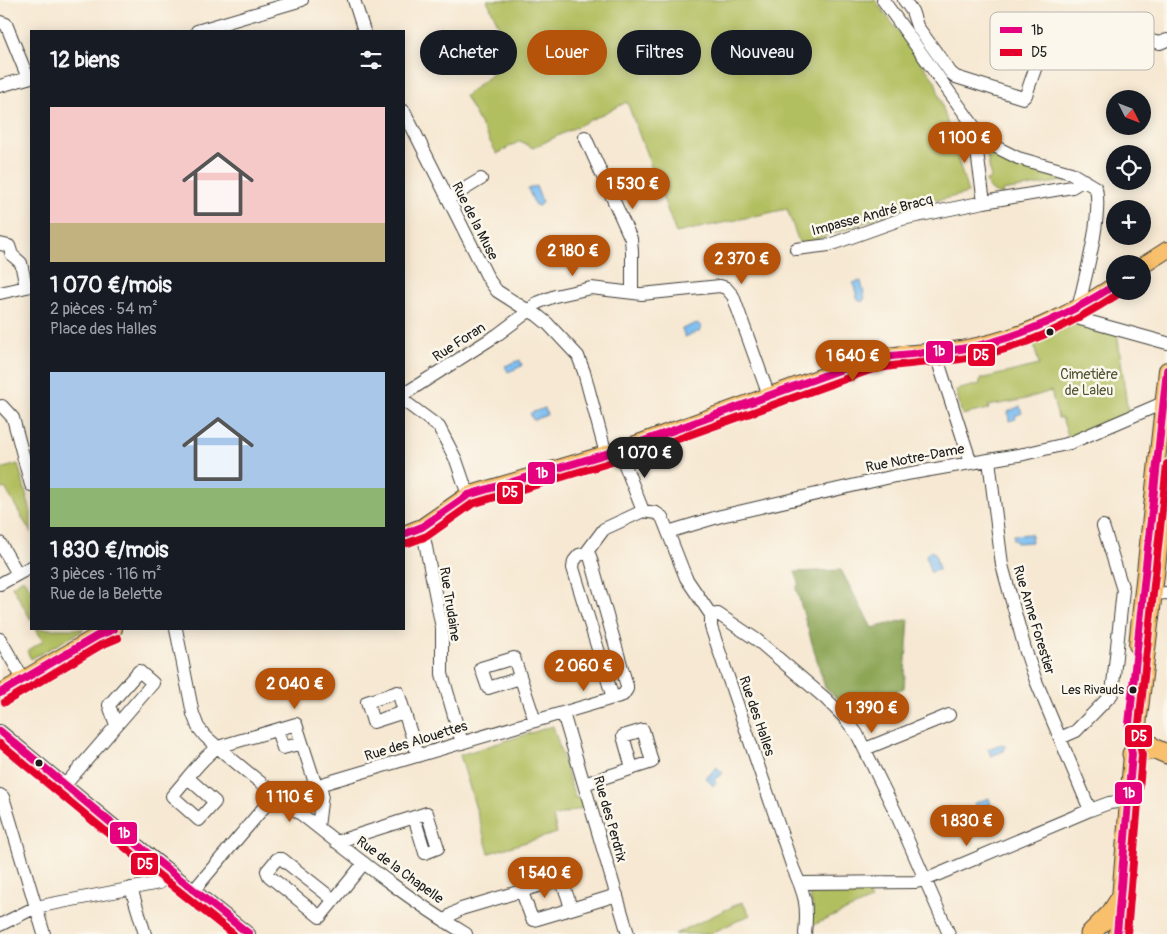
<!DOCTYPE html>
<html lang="fr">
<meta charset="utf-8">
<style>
body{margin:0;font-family:Pangolin,sans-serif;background:#242831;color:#f1f3f6;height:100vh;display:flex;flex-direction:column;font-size:19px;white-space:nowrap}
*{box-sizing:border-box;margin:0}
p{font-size:16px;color:#9ea1a6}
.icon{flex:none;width:28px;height:28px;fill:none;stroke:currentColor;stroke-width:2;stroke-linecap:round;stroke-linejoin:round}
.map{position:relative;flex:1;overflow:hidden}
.side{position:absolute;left:30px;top:30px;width:375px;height:600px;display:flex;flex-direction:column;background:#171b24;border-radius:0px;box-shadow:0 2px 12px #0003}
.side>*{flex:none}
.guide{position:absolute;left:420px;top:30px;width:475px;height:45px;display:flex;gap:10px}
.needle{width:32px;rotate:132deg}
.fabs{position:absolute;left:1106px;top:90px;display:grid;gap:10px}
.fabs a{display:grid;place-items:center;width:45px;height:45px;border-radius:50%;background:#171b24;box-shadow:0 2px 12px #0003;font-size:25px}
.price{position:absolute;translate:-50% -42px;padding:0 11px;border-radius:18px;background:#b45309;color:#fff;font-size:16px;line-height:32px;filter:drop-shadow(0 1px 2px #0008)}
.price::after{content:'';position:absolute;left:50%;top:30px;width:15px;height:11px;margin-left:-8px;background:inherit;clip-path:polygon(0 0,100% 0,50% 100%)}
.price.active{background:#222;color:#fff}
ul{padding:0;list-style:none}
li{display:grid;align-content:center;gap:10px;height:265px;padding:0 20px}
li span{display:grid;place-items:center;height:155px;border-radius:0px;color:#555}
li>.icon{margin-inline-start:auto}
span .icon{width:90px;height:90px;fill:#fffc;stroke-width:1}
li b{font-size:21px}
h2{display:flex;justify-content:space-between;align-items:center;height:60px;padding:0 20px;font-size:21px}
.tag{padding:0 18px;border-radius:22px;background:#171b24;box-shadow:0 2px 12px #0003;font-size:18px;line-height:45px}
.tag.active{background:#b45309;color:#fff}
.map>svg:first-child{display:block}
.green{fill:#b2bf61;stroke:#676e3e}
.forest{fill:#8da657;stroke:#54613a}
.water{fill:#7cbdf1;stroke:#4c6c86}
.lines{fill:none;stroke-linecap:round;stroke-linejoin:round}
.minor-casing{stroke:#3d3b37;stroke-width:14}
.major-casing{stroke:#3d3b37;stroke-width:18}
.highway-casing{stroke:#3d3b37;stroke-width:21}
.minor{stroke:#fff;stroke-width:12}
.major{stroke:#f8bf6c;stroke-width:16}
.highway{stroke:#f8bf6c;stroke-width:19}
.bus-1-casing{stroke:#fbf7ec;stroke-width:11}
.bus-2-casing{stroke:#fbf7ec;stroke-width:11}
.bus-1{stroke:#e5007d;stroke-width:8}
.bus-2{stroke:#e4002b;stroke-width:8}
.bus-dot{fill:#1c1c1c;stroke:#fbf7ec;stroke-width:2}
.labels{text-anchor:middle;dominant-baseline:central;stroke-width:5;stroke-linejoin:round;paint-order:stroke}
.bus-label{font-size:13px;fill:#1c1c1c;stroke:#fbf7ec;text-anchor:end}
.street-label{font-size:14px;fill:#1c1c1c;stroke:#fbf7ec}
.park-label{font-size:14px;fill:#505534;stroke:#fbf7ec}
.key{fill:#fbf7ec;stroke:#b8b5ae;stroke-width:1}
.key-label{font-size:14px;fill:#1c1c1c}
.line-badge{stroke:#fbf7ec;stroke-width:2}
.badge-label{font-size:14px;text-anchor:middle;font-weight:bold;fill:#fff}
</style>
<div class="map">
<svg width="1167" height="934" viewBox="0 0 1167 934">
<rect width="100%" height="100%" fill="#fbf7ec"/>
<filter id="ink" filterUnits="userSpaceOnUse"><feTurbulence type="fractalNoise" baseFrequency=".02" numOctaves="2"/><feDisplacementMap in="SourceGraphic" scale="10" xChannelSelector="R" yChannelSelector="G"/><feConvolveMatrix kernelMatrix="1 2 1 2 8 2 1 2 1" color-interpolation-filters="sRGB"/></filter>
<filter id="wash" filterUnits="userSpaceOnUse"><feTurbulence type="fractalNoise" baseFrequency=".0096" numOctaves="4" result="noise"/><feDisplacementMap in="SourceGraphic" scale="20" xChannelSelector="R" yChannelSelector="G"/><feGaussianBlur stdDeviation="1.12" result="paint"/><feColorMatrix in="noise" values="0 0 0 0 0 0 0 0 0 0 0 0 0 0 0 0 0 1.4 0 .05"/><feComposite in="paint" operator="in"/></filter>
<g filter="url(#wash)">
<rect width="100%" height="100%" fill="#f6e8d2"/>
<!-- green -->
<path class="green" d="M487 0H875L935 81 968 193 903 209 800 245 787 209 676 233 627 102 533 148 520 141 497 154 465 96 513 57Z
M986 148 1015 162 1067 176V182L1065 184 1064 181 1002 191 1003 195C994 194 989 190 986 181L991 178Z
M1069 322 1117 331 1128 413 1069 439 1062 418H1058L1051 391 1022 400 988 406 989 409 962 415 956 390 980 384V379L1039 365 1033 340Z
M18 464 31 512V533L5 488 0 490V469Z
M23 579 30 588H31V620L12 586Z
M36 629H83L84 630 31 659 27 651 43 641Z
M553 726 575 798 583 796 586 807 553 817 557 833 489 853 460 755Z
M809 891H866L871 900 811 926 813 909Z
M742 902 750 915 709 934H675Z"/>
<!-- forest -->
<path class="forest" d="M841 570 872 628 909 619 904 688 851 710 825 688 796 588 799 583 795 572Z"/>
<!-- water -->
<path class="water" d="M536 186 542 202 539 206 535 205 528 189Z
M861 281 865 298 862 302 858 300 853 283Z
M697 323 701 326 700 331 685 337 682 329Z
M520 360 522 366 508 372 505 366Z
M1020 406 1022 413 1015 416 1016 419 1009 421 1008 412Z
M545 408 547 415 533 420 530 413Z
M1031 534 1032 542 1016 543V540H1013V535Z
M930 551 935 553 939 570 930 572 926 555Z
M1001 744 1005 746 1004 751 991 756 988 749Z
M717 767 723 773 714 780 716 783 713 786 706 778Z
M989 798 991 804 977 810 974 803Z"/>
</g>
<g filter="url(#ink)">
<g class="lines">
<!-- minor casing -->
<g class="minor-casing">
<path id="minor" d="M354 0 364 31
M883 0 978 132 996 147 1018 158 1071 173 1096 188C1102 217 1086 274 1079 304V308L1087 321
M904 0 912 11 917 26 951 73 956 77 1023 98 1026 95 1044 43 1047 38 1052 37 1102 51H1107L1127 35 1160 43 1167 40
M0 22 6 24 28 78
M197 31 302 0
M0 86 31 77
M404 111 489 280 497 291 522 307 537 315 548 324 578 356 584 372 606 454
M978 132 975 138 984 202
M585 137 631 239 632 251V292
M448 199 481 179
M0 244 9 246 12 255 21 263 26 287
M796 249 829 245 902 219 984 202 1072 187 1084 180
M0 293 31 286
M1080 319 1167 343
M935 352 971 463
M404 394 497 335 529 311 537 303 555 296 591 288 642 294 720 286 726 288 733 296 769 396
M404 401 439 427 456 460 468 495
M2 406 13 418 31 485
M619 450 643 511 656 513 662 517 686 578 711 615V627L793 868C805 895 808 904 805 934
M989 460 1002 565 1025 649 1036 681 1090 810
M422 527 442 628V674L462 743
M668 532 721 516 895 476 1024 454 1070 443 1163 403
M0 543 18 574
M586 553 604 529 643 511
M0 584 31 567
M1154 594 1167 593
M711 615 718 614 757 640 826 699 844 717 857 734 895 811 949 934
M176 629 193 714 198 727 205 736C240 768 278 796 315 825 363 863 413 902 466 934
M0 639 23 679
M520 678 488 688 481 668 514 658 535 721
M404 712 373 722 367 702 398 692 418 756
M563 713 628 934
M277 730 283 748 302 743
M0 731 151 856 249 934
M1060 738 1076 731 1112 694 1123 590 1103 526
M865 749 949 715
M188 778 215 802 199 820 172 796C184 783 203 756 218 747L296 724 316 786
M584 784 652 762 643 730 623 736 632 768
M65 785 153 683 139 671 109 705 116 725
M0 795 3 797 44 934
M318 827 322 794 320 785
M336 842 427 813 438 848 425 853 414 817
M800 883 916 882 925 880 1090 810 1109 803 1127 801
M131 888 145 934
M194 890 265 806 278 797 623 695 627 689V686L590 556 586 553 579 555 574 561 573 568 613 698
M522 892 532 919 534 920 571 909
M334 900 282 859H277L267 871 269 876 320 917 364 863
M446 922 451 915 461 909 555 881C566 884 568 899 571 909L617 895
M0 925 36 907 159 883 171 872"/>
</g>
<!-- major casing -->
<g class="major-casing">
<path id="major" d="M1142 266 1167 250
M404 534 422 527 468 495 619 450 867 360C898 352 930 353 961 349 1020 339 1066 317 1115 285
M1137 645 1167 370
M0 693 97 636 114 629
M1117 934 1132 754 1137 734 1167 483"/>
</g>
<!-- highway casing -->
<g class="highway-casing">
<path id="highway" d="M1137 734 1155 749
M1132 754 1155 749 1167 754
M1090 934 1111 913 1120 899"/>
</g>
<!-- minor -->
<use href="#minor" class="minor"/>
<!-- major -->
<use href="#major" class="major"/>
<!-- highway -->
<use href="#highway" class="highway"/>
<!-- bus-1 casing -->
<g class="bus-1-casing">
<path id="bus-1" d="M404 534 422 527 468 495 619 450 867 360C898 353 930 354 961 349 1017 340 1068 315 1115 285
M0 693 97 636 114 629
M0 731 151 856 249 934
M1117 934 1132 754 1128 733 1167 370"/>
</g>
<!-- bus-2 casing -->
<g class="bus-2-casing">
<path id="bus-2" d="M408 543 427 536 472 504 622 459 870 370C900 363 931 363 961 359 1019 351 1072 324 1120 293
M5 702 101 645 118 638
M0 744 145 864 233 934
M1127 934 1142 755 1138 733 1167 464"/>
</g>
<!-- bus-1 -->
<use href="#bus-1" class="bus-1"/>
<!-- bus-2 -->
<use href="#bus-2" class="bus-2"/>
</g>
</g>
<!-- markers -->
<g class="bus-dot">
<circle cx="1050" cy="332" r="4.5"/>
<circle cx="1133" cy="690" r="4.5"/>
<circle cx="39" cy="763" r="4.5"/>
</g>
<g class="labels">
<!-- bus labels -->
<g class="bus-label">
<text x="1124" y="690">Les Rivauds</text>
</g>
<!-- street labels -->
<g class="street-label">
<text transform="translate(872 215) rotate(-15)">Impasse André Bracq</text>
<text transform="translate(475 221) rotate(63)">Rue de la Muse</text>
<text transform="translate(459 342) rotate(-33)">Rue Foran</text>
<text transform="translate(915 458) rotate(-11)">Rue Notre-Dame</text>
<text transform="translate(450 604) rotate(81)">Rue Trudaine</text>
<text transform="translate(1034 620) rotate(73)">Rue Anne Forestier</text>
<text transform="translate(757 716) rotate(71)">Rue des Halles</text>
<text transform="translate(416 741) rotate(-17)">Rue des Alouettes</text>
<text transform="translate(610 819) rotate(74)">Rue des Perdrix</text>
<text transform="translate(400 870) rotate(36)">Rue de la Chapelle</text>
</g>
<!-- park labels -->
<g class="park-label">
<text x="1089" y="374">Cimetière<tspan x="1089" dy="16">de Laleu</tspan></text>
</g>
</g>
<!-- legend -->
<rect x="990" y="12" width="164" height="58" rx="8" class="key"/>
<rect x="1000" y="27" width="22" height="6" fill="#e5007d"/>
<rect x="1000" y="49" width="22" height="7" fill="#e4002b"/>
<g class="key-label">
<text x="1031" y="35">1b</text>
<text x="1031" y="57">D5</text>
</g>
<g class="line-badge">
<rect x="925" y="340" width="29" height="24" rx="5" fill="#e5007d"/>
<rect x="967" y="343" width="29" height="24" rx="5" fill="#e4002b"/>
<rect x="527" y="461" width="29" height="24" rx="5" fill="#e5007d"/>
<rect x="496" y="481" width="28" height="24" rx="5" fill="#e4002b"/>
<rect x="1124" y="724" width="29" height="24" rx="5" fill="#e4002b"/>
<rect x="1114" y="781" width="29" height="24" rx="5" fill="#e5007d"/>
<rect x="109" y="821" width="29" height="24" rx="5" fill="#e5007d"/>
<rect x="130" y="852" width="29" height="24" rx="5" fill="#e4002b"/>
</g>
<g class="badge-label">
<text x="939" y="356">1b</text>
<text x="981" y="360">D5</text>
<text x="542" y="478">1b</text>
<text x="510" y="497">D5</text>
<text x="1139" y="741">D5</text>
<text x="1129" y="798">1b</text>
<text x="124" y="838">1b</text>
<text x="145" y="869">D5</text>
</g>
</svg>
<div class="fabs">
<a><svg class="needle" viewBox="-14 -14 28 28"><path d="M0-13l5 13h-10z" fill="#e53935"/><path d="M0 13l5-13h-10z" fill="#9ea1a6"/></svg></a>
<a><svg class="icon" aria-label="locate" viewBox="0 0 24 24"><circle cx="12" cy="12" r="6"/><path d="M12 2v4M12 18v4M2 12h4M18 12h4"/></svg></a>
<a>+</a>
<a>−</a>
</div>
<b class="price" style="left:965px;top:164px">1 100 €</b>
<b class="price" style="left:633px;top:210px">1 530 €</b>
<b class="price" style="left:573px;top:277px">2 180 €</b>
<b class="price" style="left:742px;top:285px">2 370 €</b>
<b class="price" style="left:853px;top:382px">1 640 €</b>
<b class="price active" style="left:645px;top:479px">1 070 €</b>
<b class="price" style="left:584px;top:692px">2 060 €</b>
<b class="price" style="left:295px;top:710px">2 040 €</b>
<b class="price" style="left:872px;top:734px">1 390 €</b>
<b class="price" style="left:290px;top:823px">1 110 €</b>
<b class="price" style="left:967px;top:847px">1 830 €</b>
<b class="price" style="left:545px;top:899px">1 540 €</b>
<div class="guide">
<a class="tag">Acheter</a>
<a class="tag active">Louer</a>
<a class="tag">Filtres</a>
<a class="tag">Nouveau</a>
</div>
<section class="side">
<h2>12 biens<svg class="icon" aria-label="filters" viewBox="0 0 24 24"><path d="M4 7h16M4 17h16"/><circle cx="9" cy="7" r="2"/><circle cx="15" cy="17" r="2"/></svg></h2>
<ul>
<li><span style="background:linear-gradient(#f6c9c9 75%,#c2b280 0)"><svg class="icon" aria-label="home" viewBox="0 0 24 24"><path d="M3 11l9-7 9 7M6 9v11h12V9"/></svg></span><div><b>1 070 €/mois</b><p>2 pièces · 54 m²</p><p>Place des Halles</p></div></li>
<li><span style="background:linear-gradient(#a9c7e8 75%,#8fb573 0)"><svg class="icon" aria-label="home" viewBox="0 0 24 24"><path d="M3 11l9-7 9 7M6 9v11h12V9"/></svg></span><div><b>1 830 €/mois</b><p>3 pièces · 116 m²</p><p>Rue de la Belette</p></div></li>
</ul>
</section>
</div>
